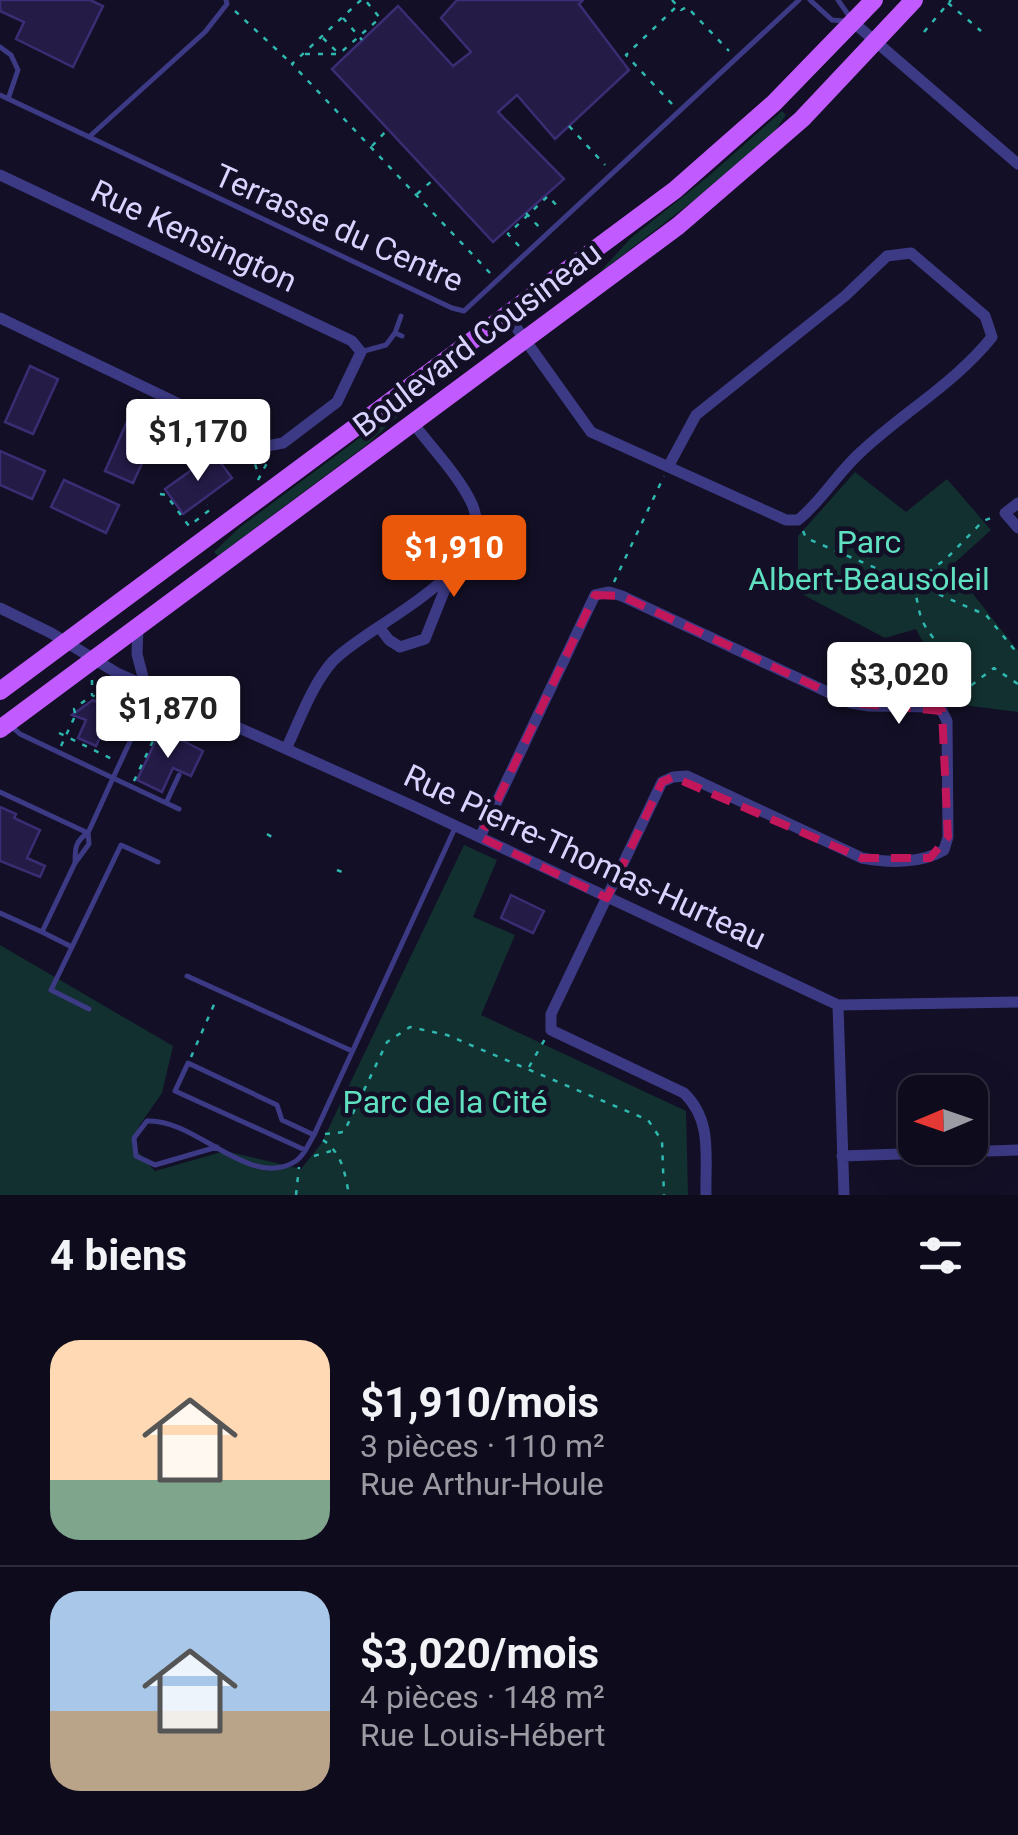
<!DOCTYPE html>
<html lang="fr">
<meta charset="utf-8">
<style>
body{margin:0;font-family:Roboto,sans-serif;background:#171425;color:#f1f3f6;height:100vh;display:flex;flex-direction:column;font-size:38px;white-space:nowrap}
*{box-sizing:border-box;margin:0}
p{font-size:32px;color:#9b9ba3}
.icon{flex:none;width:55px;height:55px;fill:none;stroke:currentColor;stroke-width:2;stroke-linecap:round;stroke-linejoin:round}
.map{position:relative;height:1195px;overflow:hidden}
.panel{display:flex;flex-direction:column;background:#0e0b1c;flex:1}
.panel>*{flex:none}
.needle{width:65px;rotate:268deg}
.fabs{position:absolute;left:898px;top:1075px;display:grid;gap:20px}
.fabs a{display:grid;place-items:center;width:90px;height:90px;border-radius:20px;background:#0e0b1c;box-shadow:0 10px 40px #0002,0 0 0 2px #2e2b3b;font-size:50px}
.price{position:absolute;translate:-50% -85px;padding:0 22px;border-radius:10px;background:#fff;color:#222;font-size:32px;line-height:65px;filter:drop-shadow(0 2px 5px #0008)}
.price::after{content:'';position:absolute;left:50%;top:60px;width:30px;height:22px;margin-left:-15px;background:inherit;clip-path:polygon(0 0,100% 0,50% 100%)}
.price.on{background:#ea580c;color:#fff}
ul{padding:0;list-style:none}
li{display:flex;align-items:center;gap:30px;height:250px;padding:0 50px}
li+li{border-top:2px solid #2e2b3b}
li span{display:grid;place-items:center;flex:none;width:280px;height:200px;border-radius:30px;color:#555}
li>.icon{margin-inline-start:auto}
span .icon{width:120px;height:120px;fill:#fffc;stroke-width:1}
li b{font-size:42px}
h2{display:flex;justify-content:space-between;align-items:center;height:120px;padding:0 50px;font-size:42px}
.map>svg:first-child{display:block}
.green{fill:#12302f}
.building{fill:#241b47;stroke:#3b2d73;stroke-width:2.5}
.lines{fill:none;stroke-linecap:round;stroke-linejoin:round}
.path{stroke:#2fb8b0;stroke-width:2.5;stroke-dasharray:5 8;stroke-linecap:butt}
.service{stroke:#3d3a85;stroke-width:5}
.minor{stroke:#3d3a85;stroke-width:11}
.primary{stroke:#c25bff;stroke-width:18}
.marked{fill:none;stroke:#c2185b;stroke-width:8;stroke-dasharray:20 12;stroke-linejoin:round}
.labels{text-anchor:middle;dominant-baseline:central;stroke-width:9;stroke-linejoin:round;paint-order:stroke}
.street-label{font-size:32px;fill:#d9d4ff;stroke:#130f26}
.park-label{font-size:32px;fill:#5fe0c0;stroke:#130f26}
</style>
<div class="map">
<svg width="1018" height="1195" viewBox="0 0 1018 1195">
<rect width="100%" height="100%" fill="#130f26"/>
<!-- green -->
<path class="green" d="M782 111 786 115 774 132 697 198 598 274 631 238 710 175Z
M409 401 411 404 369 443 218 556 214 552 239 528Z
M855 472 906 512 947 479 991 530 951 566 1018 651V712L955 704 916 629 885 638 798 592V536Z
M464 845 497 860 473 917 515 935 481 1015 686 1111 688 1195H0V945L173 1046 162 1093 139 1126 134 1147 155 1171 225 1151 301 1169 321 1144Z"/>
<!-- building -->
<path class="building" d="M0 0H90L103 6 73 67 16 39 24 22 0 11Z
M457 0H583L579 4 629 70 555 139 517 95 498 112 564 179 493 242 332 69 398 6 453 66 471 52 441 18Z
M30 366 58 379 33 434 5 422Z
M130 415 158 428 133 483 105 471Z
M0 451 45 471 32 499 0 485Z
M214 454 232 478 183 514 165 489Z
M64 480 119 505 106 533 51 507Z
M93 700 113 709 96 746 78 738 86 720 72 715Z
M161 730 203 751 191 776 173 768 162 792 137 780Z
M0 807 16 814 14 818 40 830 27 858 45 866 40 877 0 861Z
M511 895 544 911 533 933 501 918Z"/>
<g class="lines">
<!-- path -->
<path class="path" d="M361 0 292 64 490 273
M672 0 681 10 687 7 729 51
M948 3 981 31
M235 11 291 63
M343 18 362 40
M924 32 951 0
M323 38 338 53
M305 54H339L380 18 365 0
M672 104 626 55 677 6
M569 126 605 165
M372 146 388 129
M417 194 434 179
M526 213 540 228
M519 246 508 234 548 196 559 208
M251 452 259 476
M258 480 269 459
M160 494 166 495 189 526 211 509 207 505
M803 531 806 538 913 584 947 558 983 521 996 516
M614 582 664 476
M915 584 986 615 1018 654
M914 585C917 597 918 613 924 624 940 653 961 656 960 694L949 704
M92 680V695L134 715
M961 693 994 668 1018 684
M168 709 159 728 187 741 196 723
M75 713 74 709 91 696
M59 733 112 759
M61 746 75 716
M134 781 159 728 147 722
M267 834 275 839
M337 870 344 873
M191 1057 216 1000
M529 1067 545 1039
M325 1134 344 1132 387 1042 410 1027 447 1035 648 1120 662 1141 664 1195
M323 1140C342 1153 345 1173 349 1195
M314 1156 331 1151
M296 1195 299 1167"/>
<!-- service -->
<path class="service" d="M810 0 832 20 844 21
M838 0 852 20
M0 47 11 55 18 70 8 99
M0 95 452 308 464 311 799 0
M89 137 205 32 227 4 226 0
M395 333 401 316
M364 351 386 345 395 333 402 336
M11 726 20 734 113 778 153 692
M0 792 88 833
M166 803 179 775
M158 862 121 845 72 947 42 932 75 863 89 844 88 833 113 778 179 809
M75 863C75 849 75 841 88 833
M0 913 42 932
M72 947 51 990 89 1009
M187 976 352 1051
M217 1147 155 1165 136 1156 134 1138 147 1121C196 1118 250 1191 296 1161 304 1156 309 1143 314 1135L455 828
M305 1150 175 1091 188 1063 277 1105 282 1120 314 1135"/>
<!-- minor -->
<path class="minor" d="M853 22 1018 164
M0 175 352 341 361 352 337 402 283 443 267 446 0 318
M508 316 591 432 786 520H798C822 501 838 472 862 451 904 412 956 382 992 337L985 316 911 253 887 256 845 296 696 415 668 467
M1018 503 1005 513 1018 528
M0 608 51 633 117 673 413 806 838 1005 1018 1002
M138 627 137 654 145 685
M379 627 389 640 400 647 425 639 449 579
M286 749C300 720 311 686 333 661 368 624 502 570 472 504 460 477 431 447 413 423
M480 837 595 595 609 592 622 596 851 703 869 706 934 707 942 711 947 721 948 837 944 850C921 864 888 863 862 858L687 776 673 777 662 782 551 1014V1030L684 1093C713 1121 705 1157 706 1195
M838 1005 844 1195
M842 1156 1018 1150"/>
<!-- primary -->
<path class="primary" d="M0 691 675 190 774 103 874 0
M0 729 678 226 802 119 914 0"/>
</g>
<!-- marked area -->
<path class="marked" d="M595 595 622 596 851 703 942 711 948 837 930 858H862L673 777 662 782 607 898 480 837Z"/>
<g class="labels">
<!-- street labels -->
<g class="street-label">
<text transform="translate(339 228) rotate(24)">Terrasse du Centre</text>
<text transform="translate(194 236) rotate(25)">Rue Kensington</text>
<text transform="translate(477 339) rotate(-37)">Boulevard Cousineau</text>
<text transform="translate(585 857) rotate(25)">Rue Pierre-Thomas-Hurteau</text>
</g>
<!-- park labels -->
<g class="park-label">
<text x="869" y="542">Parc<tspan x="869" dy="37">Albert-Beausoleil</tspan></text>
<text x="445" y="1102">Parc de la Cité</text>
</g>
</g>
</svg>
<div class="fabs">
<a><svg class="needle" viewBox="-14 -14 28 28"><path d="M0-13l5 13h-10z" fill="#e53935"/><path d="M0 13l5-13h-10z" fill="#9b9ba3"/></svg></a>
</div>
<b class="price" style="left:198px;top:484px">$1,170</b>
<b class="price on" style="left:454px;top:600px">$1,910</b>
<b class="price" style="left:899px;top:727px">$3,020</b>
<b class="price" style="left:168px;top:761px">$1,870</b>
</div>
<section class="panel">
<h2>4 biens<svg class="icon" aria-label="filters" viewBox="0 0 24 24"><path d="M4 7h16M4 17h16"/><circle cx="9" cy="7" r="2"/><circle cx="15" cy="17" r="2"/></svg></h2>
<ul>
<li><span style="background:linear-gradient(#ffd9b3 70%,#7fa58c 0)"><svg class="icon" aria-label="home" viewBox="0 0 24 24"><path d="M3 11l9-7 9 7M6 9v11h12V9"/></svg></span><div><b>$1,910/mois</b><p>3 pièces · 110 m²</p><p>Rue Arthur-Houle</p></div></li>
<li><span style="background:linear-gradient(#a9c7e8 60%,#b9a48a 0)"><svg class="icon" aria-label="home" viewBox="0 0 24 24"><path d="M3 11l9-7 9 7M6 9v11h12V9"/></svg></span><div><b>$3,020/mois</b><p>4 pièces · 148 m²</p><p>Rue Louis-Hébert</p></div></li>
</ul>
</section>
